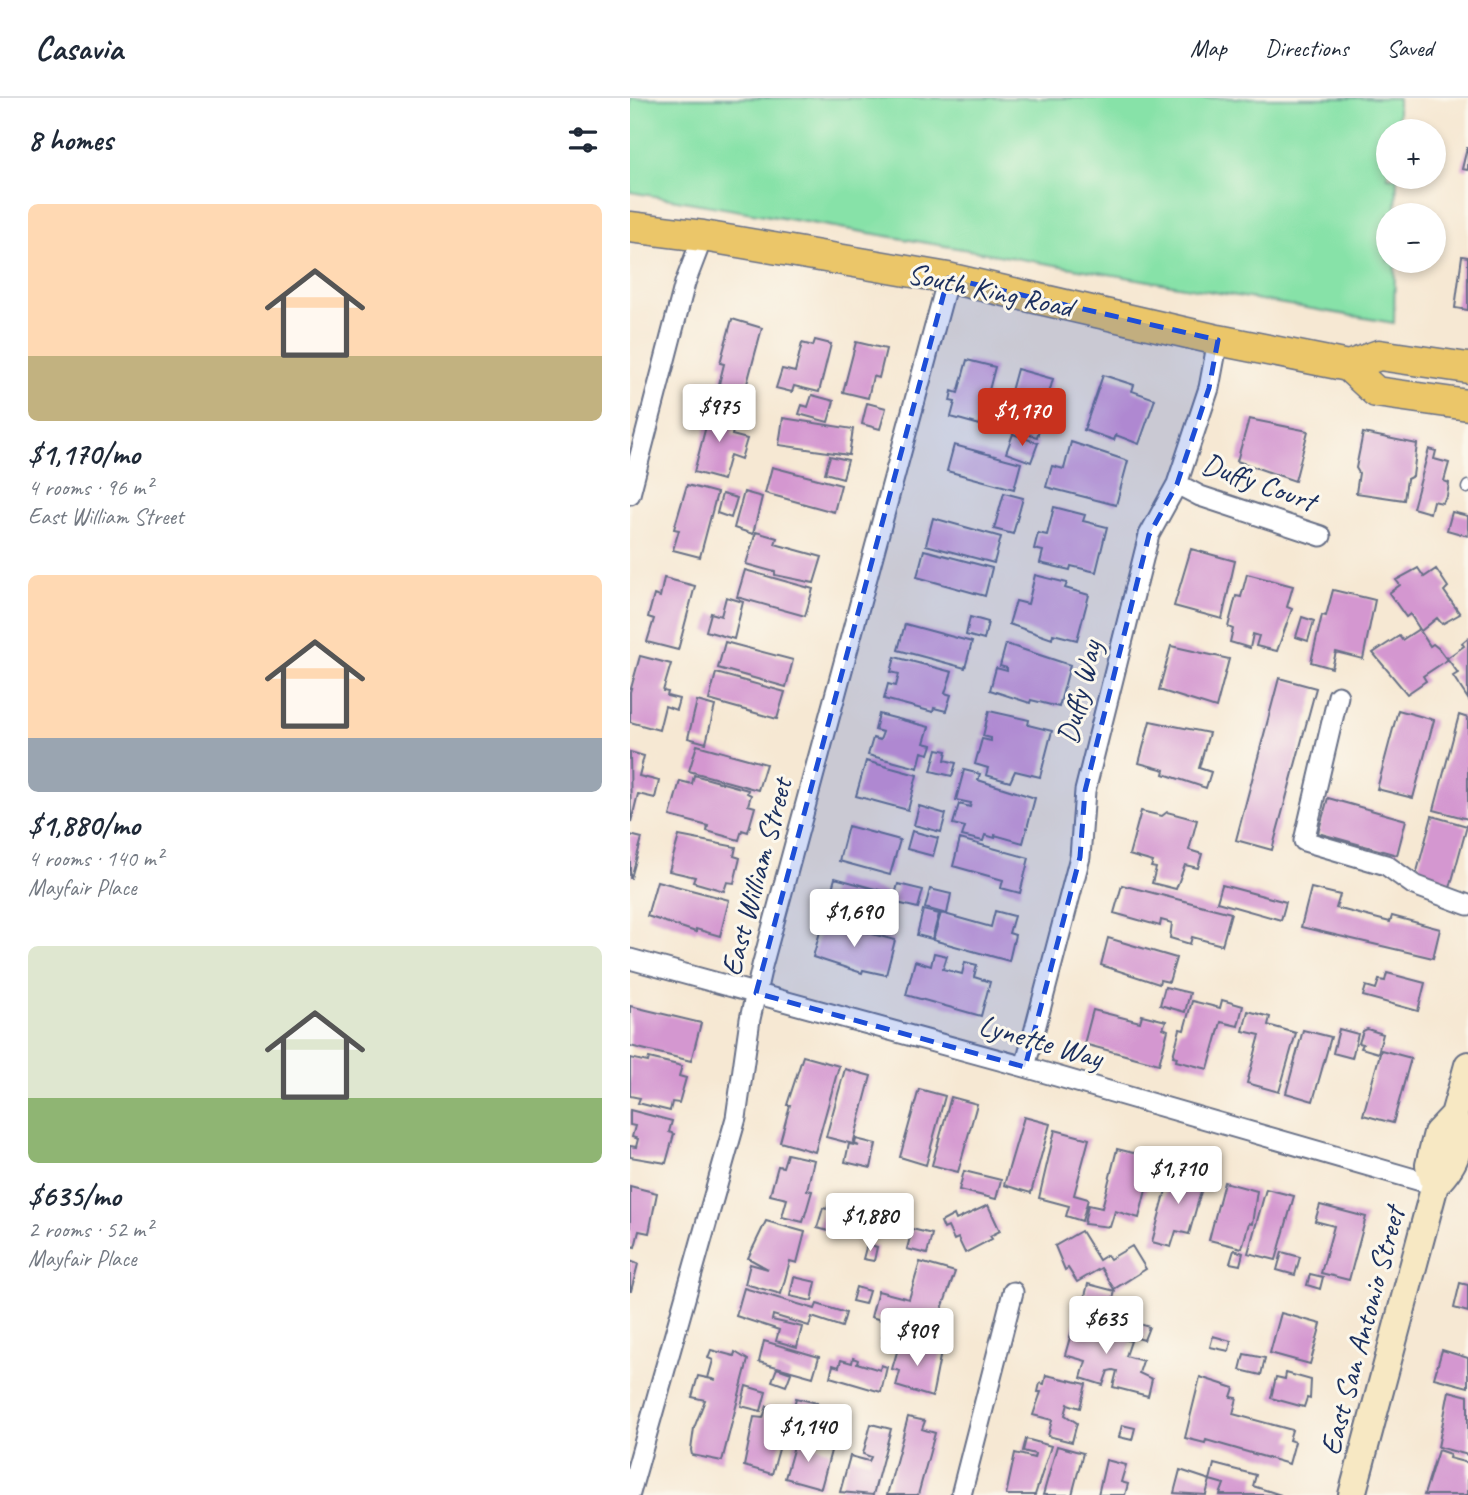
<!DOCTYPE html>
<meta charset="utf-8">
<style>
body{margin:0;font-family:Caveat,sans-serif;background:#f6f6f7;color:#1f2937;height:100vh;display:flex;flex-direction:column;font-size:26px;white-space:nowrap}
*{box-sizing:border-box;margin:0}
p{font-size:23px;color:#747a83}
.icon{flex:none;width:38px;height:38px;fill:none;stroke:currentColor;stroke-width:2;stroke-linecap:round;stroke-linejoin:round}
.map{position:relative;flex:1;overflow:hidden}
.drawer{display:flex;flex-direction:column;background:#fff;width:630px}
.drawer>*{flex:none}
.fabs{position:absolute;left:746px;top:21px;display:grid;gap:14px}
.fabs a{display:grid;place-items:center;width:70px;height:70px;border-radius:50%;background:#fff;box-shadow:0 4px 10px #0003;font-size:35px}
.price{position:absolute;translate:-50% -60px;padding:0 16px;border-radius:7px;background:#fff;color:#222;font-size:23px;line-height:46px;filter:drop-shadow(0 2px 4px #0008)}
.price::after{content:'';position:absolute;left:50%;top:42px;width:21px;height:16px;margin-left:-10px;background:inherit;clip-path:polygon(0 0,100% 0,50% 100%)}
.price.on{background:#c8321e;color:#fff}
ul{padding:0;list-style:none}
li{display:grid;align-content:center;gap:14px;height:371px;padding:0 28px}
li span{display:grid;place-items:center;height:217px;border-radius:10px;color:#555}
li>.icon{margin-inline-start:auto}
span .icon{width:126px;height:126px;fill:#fffc;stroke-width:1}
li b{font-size:30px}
h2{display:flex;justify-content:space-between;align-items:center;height:84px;padding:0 28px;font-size:30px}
header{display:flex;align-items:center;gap:42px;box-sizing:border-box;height:98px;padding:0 35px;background:#fff;border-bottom:2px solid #e0e1e3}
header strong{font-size:33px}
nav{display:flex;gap:38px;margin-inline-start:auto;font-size:24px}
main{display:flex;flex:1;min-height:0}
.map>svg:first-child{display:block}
.green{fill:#87e2a8;stroke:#518883;stroke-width:2}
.building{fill:#d497d0}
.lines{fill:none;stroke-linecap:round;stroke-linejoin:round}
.lane-casing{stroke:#687087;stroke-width:13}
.street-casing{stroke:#687087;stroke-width:23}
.secondary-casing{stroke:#687087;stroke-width:30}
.primary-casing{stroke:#687087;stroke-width:33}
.lane{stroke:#fff;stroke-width:10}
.street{stroke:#fff;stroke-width:19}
.secondary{stroke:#f7e8c3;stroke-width:26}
.primary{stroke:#ebc669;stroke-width:30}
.marked{fill:#1d4ed8;fill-opacity:0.2;stroke:#1d4ed8;stroke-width:5;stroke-dasharray:14 9;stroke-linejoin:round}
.labels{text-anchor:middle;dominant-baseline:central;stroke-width:6;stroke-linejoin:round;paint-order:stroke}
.street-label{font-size:30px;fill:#1b2f5e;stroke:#fbf7ec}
</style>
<header>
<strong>Casavia</strong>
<nav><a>Map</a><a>Directions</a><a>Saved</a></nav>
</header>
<main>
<section class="drawer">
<h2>8 homes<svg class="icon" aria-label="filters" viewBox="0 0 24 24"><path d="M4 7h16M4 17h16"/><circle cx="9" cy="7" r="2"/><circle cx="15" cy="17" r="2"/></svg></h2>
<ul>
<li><span style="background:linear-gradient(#ffd9b3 70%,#c2b280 0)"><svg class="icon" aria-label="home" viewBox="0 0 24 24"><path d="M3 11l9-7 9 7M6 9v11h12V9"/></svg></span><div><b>$1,170/mo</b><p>4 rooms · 96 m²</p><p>East William Street</p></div></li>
<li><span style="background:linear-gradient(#ffd9b3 75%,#9aa5b1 0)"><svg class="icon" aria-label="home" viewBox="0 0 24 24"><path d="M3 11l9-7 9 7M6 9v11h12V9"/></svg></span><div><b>$1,880/mo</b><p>4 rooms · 140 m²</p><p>Mayfair Place</p></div></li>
<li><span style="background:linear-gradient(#dfe7d0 70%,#8fb573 0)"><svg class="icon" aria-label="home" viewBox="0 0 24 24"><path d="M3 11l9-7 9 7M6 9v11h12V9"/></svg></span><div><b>$635/mo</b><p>2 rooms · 52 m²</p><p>Mayfair Place</p></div></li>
</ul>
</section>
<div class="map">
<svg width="838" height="1397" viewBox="0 0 838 1397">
<rect width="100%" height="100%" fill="#fbf7ec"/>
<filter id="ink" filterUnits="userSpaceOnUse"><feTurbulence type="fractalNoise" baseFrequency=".0143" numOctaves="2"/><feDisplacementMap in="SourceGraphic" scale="14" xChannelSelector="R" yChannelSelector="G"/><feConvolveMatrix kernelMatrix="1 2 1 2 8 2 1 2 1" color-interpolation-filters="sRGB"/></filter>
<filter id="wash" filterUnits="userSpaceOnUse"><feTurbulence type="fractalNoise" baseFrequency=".00686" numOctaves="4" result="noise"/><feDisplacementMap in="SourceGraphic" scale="28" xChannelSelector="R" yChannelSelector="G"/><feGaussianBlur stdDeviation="1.57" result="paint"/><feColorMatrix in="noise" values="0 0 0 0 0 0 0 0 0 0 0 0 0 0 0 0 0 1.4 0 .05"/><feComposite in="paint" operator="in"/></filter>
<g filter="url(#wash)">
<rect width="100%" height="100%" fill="#f6e8d3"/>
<!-- green -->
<path class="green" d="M0 0H768V33H758V79H767L766 117H758V163H765L764 225 0 94Z"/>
<g id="blocks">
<!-- building -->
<path class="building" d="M837 50H838V72L832 71Z
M832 158 838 159V212L825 210Z
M102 221 132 230 115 293 89 286 94 266 90 265Z
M185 242 201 246 189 294 164 288 162 294 146 290 152 271 165 274 172 245 183 248Z
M226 244 256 251 249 280 243 278 238 300 213 294Z
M337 262 365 269 350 327 321 319 325 304 320 303 322 293 328 295Z
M387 271 423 281 407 339 366 328 373 303 378 304Z
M473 277 504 287 502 293 525 301 509 346 486 337 484 342 454 332Z
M182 297 204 303 198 324 169 316 172 307 178 309Z
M237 305 256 310 250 331 232 326Z
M81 309 107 316 102 337 117 341 111 361 100 357 93 382 64 374Z
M153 320 223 331 219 357 149 347Z
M619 321 678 333 665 383 607 363Z
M733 335 787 346 783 378 777 381 774 402 726 395 729 375 726 370Z
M383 336 408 345 401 364 376 355Z
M441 344 498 363 486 407 416 389 422 368 434 371Z
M324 347 391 365 384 391 317 373Z
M799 351 806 353 804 361 819 365 814 383 819 385 817 398 812 405 803 403 800 415 783 410Z
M200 358 218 362 213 380 195 375Z
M142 369 211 387 204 414 135 395Z
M57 387 87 395 70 459 43 452 49 432 44 431Z
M114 394 132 399 123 436 104 430Z
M374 395 393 400 383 436 364 431Z
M92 396 107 400 101 420 87 415Z
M424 409 455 417 453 423 477 429 466 474 441 468 440 472 410 465 413 453 404 451 408 435 417 437Z
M822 414 838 418V438L817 432Z
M303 420 371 439 364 465 296 447Z
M126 434 147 440 145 446 192 459 184 485 145 477V474L116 466Z
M561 451 605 463 592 521 544 508Z
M294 452 362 470 355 498 287 479Z
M788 470 794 479 806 471 818 489 814 493 830 516 812 526 807 520 791 533 780 516 776 519 759 495 770 487 766 482Z
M115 472 183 491 175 518 107 499Z
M617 476 663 488 657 509 662 511 647 553 626 548 629 538 623 536 620 550 600 544 603 531 598 529 606 498 611 499Z
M405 477 437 485 435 490 459 497 447 542 423 536 422 541 379 526 386 503 398 506Z
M34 480 65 488 48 552 17 544 24 521 18 519 24 497 30 499Z
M703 492 745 502 733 561 706 554 702 570 681 564 692 517 696 518Z
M96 499 113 504 104 541 76 533 81 515 91 518Z
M340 519 358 524 354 542 336 537Z
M672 519 684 523 678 543 666 539Z
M275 526 342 544 335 570 268 552Z
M789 531 800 548 803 546 808 550 817 562 793 578 796 583 777 596 743 555 769 538 772 542Z
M838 540V601L823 578 828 575 817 560 834 548 832 545Z
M95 544 163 562 156 589 88 570Z
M376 546 440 567 429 609 401 602 400 605 360 592 366 570 377 573V570L370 568Z
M541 548 599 561 586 610 529 592Z
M10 558 41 566 33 593 38 594 37 598 49 601 46 612 35 608 29 632 0 624V594Z
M265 559 322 574 315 595 321 597 316 613 304 610 303 614 254 601 258 586 266 588 269 576 261 574Z
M86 575 155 594 147 621 79 602Z
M649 580 686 590 642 752 606 742Z
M67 603 85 608 76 645 58 640Z
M768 612 804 622 783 700 747 691Z
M359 613 399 622 398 627 422 633 410 679 385 673 380 684 356 677 358 670 345 666 352 641 361 643V640L353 638Z
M249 616 299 629 294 645 302 647 299 656 292 654 288 670 238 657 243 640 250 642 253 634 245 632Z
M829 617 838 620V721L804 712Z
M520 623 579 635 569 670 581 674 576 690 534 676 535 672 509 665Z
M67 647 136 666 128 692 59 673Z
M307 651 317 653 315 662 326 665 322 678 301 673Z
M0 654 14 658 9 678 29 683 25 700 8 696 1 724Z
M236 663 287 677 278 712 226 698Z
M334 672 350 676 348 682 405 700 393 745 365 737V740L355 737 353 743 332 738 335 729 323 726 329 706 340 709 341 705 326 702Z
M64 677 118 692 117 695 121 697 118 707 125 709 118 734 112 732 109 742 77 733 78 728 40 718 50 683 62 686Z
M698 700 776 722 767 757 688 735Z
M289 708 316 716 311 734 284 727Z
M511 713 532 718 537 714 567 722 559 752 572 756 568 770 555 767 546 791 522 785 526 770 521 769 523 764 499 757Z
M802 718 837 728 820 790 785 781Z
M218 728 270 742 260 777 209 763Z
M282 733 308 740 303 758 277 751Z
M0 737 12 740 1 780H0Z
M49 738 106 749 104 758 110 760 104 785 97 784 94 793 63 784 65 779 39 773Z
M330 741 399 760 390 795 371 790 373 782 323 768Z
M205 780 256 794 246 829 195 816Z
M27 783 99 802 90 838 66 831V834L17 818Z
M268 786 293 792 288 810 263 804Z
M492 787 601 815 592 847 562 839 560 846 540 840 542 825 531 822 530 828 484 815Z
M592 787 656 804 651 822 587 804Z
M681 790 710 797 706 810 760 824 762 818 810 831 803 860 671 829Z
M300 791 321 796 317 816 295 810Z
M293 812 309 816 302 841 287 837Z
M365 813 384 818 379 835 385 837 379 863 303 842 311 815 361 829Z
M193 823 265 842 256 877 233 872 232 875 183 859Z
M478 840 546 860 539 884 530 882 529 886 471 867Z
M304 855 317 858 313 871 332 876 335 864 347 867 344 879 360 884 351 918 276 897 285 863 301 868Z
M757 875 795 885 788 913 733 898 736 888 746 891 749 882 755 883Z
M535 889 560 895 555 914 530 907Z
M592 902 613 908 608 928 591 924 578 971 546 963 547 959 543 958 550 931 554 932 562 903 590 910Z
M0 908 71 925 61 963 0 948Z
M463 912 510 924 512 917 536 923 533 930 538 932 529 966 454 946Z
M618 913 640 919 638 927 666 935 649 994 617 985 630 937 613 933Z
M709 931 728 936 722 960 703 955Z
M737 931 753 936 748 955 731 950 733 946 729 945 733 933Z
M673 932 701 939 683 1003 656 995Z
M751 952 781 960 763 1025 733 1017Z
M173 958 209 968 185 1054 150 1044 160 1007H157Z
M0 960 18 964 19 960 52 968 49 978 56 980 49 1005 42 1004 40 1013 8 1005 10 1000 0 998Z
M215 971 241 978 223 1046 196 1039Z
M289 991 315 998 296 1067 270 1059Z
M321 999 347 1006 328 1074 302 1067Z
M0 1012 42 1023 39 1034 44 1036 36 1065 0 1059V1048L6 1049 8 1041 2 1039 5 1028 0 1027Z
M394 1019 420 1026 401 1095 374 1087Z
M425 1032 459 1041 444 1097 458 1101 452 1123 436 1118 439 1108 409 1100Z
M226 1041 246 1046 241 1070 215 1064 219 1046 229 1048 225 1046Z
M487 1051 524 1060 509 1120 485 1113 480 1129 454 1126 458 1107 472 1110Z
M157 1056 184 1062 177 1092 182 1093 173 1124 152 1119 157 1101 140 1097 148 1068 153 1069Z
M542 1070 575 1079 559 1136 546 1133 541 1149 522 1144Z
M334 1073 371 1082 366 1101 329 1092Z
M594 1084 627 1093 622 1126 619 1125 612 1150 579 1142Z
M0 1088 27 1095 19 1135 9 1133 5 1149 0 1148Z
M636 1091 664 1098 646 1162 618 1155Z
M200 1102 220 1107 214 1137 187 1130 193 1110 197 1111Z
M358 1107 370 1133 360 1138 362 1141 335 1155 328 1140 324 1142 318 1129 314 1131 311 1124 324 1117 326 1122Z
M690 1107 736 1119 719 1182 691 1175 704 1128 685 1123Z
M136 1123 175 1134 167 1165 160 1163 151 1196 115 1186 120 1166 138 1171 118 1160Z
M282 1131 302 1136 297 1156 277 1151Z
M451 1133 469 1162 477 1157 480 1161 502 1148 516 1171 484 1191 471 1170 447 1184 438 1170 435 1172 425 1148Z
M237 1146 247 1149 244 1163 233 1161Z
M604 1152 613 1155 610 1167 600 1165Z
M652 1154 670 1159 665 1177 647 1172Z
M0 1163 8 1166 1 1193H0Z
M290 1164 325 1174 308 1222 295 1218 292 1228 283 1226 282 1231 241 1219 248 1193 279 1201Z
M680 1176 693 1179 690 1191 677 1187Z
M164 1179 186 1184 182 1203 160 1198Z
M830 1185 838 1187V1214L824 1210Z
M458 1186 485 1193 480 1213 453 1206Z
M226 1189 239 1193 235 1206 222 1203Z
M114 1190 185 1211 187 1206 216 1215 212 1229 182 1219 179 1228 143 1217 142 1222 172 1229 167 1249 146 1243 149 1232 106 1218Z
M651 1215 691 1226 680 1266 640 1255Z
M456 1216 486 1225 484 1239 501 1243 496 1258 513 1263 509 1275 522 1281 518 1298 483 1289 487 1273 483 1272 478 1273 473 1287 451 1280 456 1263 435 1257 444 1225 453 1227Z
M499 1223 519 1229 514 1242 494 1236Z
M256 1225 275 1230 272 1244 252 1239Z
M583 1238 601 1243 599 1253 580 1249Z
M134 1243 189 1259 183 1279 129 1264Z
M270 1244 311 1254 302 1299 266 1288 270 1273 262 1271Z
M81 1252 104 1258 105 1254 118 1262 92 1363 62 1357 61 1352 64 1330 75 1302 62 1299 68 1278 86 1282 78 1280 83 1262 78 1260Z
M812 1252 838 1260V1289L804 1280Z
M614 1256 635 1260 631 1277 610 1272Z
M223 1260 228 1262 227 1265 250 1272 251 1267 257 1269 251 1294 200 1279 203 1267 209 1269 211 1262 222 1265Z
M147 1270 161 1275 156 1288 142 1283Z
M656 1275 681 1282 680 1301 677 1300 674 1309 641 1300 646 1279 655 1281Z
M416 1277 456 1286 450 1310 438 1306 435 1317 447 1325 442 1344 418 1338 422 1322 403 1317 411 1294H408L410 1285 414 1286Z
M570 1279 604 1290 601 1299 607 1300 603 1316 662 1332 659 1342 665 1344 659 1366 576 1342 575 1345 555 1340Z
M116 1288 136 1294 131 1313 111 1308Z
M819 1293 838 1298V1357L808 1349Z
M166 1300 187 1305 180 1329 160 1324Z
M137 1308 159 1315 142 1376 114 1368 124 1319 133 1320Z
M278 1319 295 1323 292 1331 305 1335 288 1397H257Z
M241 1326 261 1331 243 1397 210 1394 220 1358 239 1363 241 1359 233 1356Z
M492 1327 505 1330 502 1342 489 1339Z
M166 1341 201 1353 191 1390 155 1380Z
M396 1341 421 1348 405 1397H376L385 1355 404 1360 405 1356 393 1353Z
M427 1348 453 1355 442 1397H413Z
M808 1352 820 1356 819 1360 838 1365V1397H794Z
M476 1362 496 1367 491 1384 498 1386 495 1397H468Z
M584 1366 626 1377 623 1388 651 1397H590L594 1386 580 1382Z
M550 1372 580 1382 576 1397 544 1395Z"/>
</g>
</g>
<g filter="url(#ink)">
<use href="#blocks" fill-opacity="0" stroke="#687087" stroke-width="2"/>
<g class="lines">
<!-- lane casing -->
<g class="lane-casing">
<path id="lane" d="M837 390 838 388"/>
</g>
<!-- street casing -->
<g class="street-casing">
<path id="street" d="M547 386 570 398 691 438
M0 396 55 185 73 138
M708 598 674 743 756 767 784 787 838 807
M0 861 395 969 805 1087
M395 969 450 759 455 693 519 437 547 386 579 290 588 242
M0 1395 106 1020 120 921 132 868 318 180
M331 1397 383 1194"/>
</g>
<!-- secondary casing -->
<g class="secondary-casing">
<path id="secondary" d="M805 1087 799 1067 807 1035 824 1017 838 967
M722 1397 805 1087C828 1063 833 1048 824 1017"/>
</g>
<!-- primary casing -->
<g class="primary-casing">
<path id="primary" d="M0 129 73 138 318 180 588 242 718 268 749 257 838 270
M718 268 746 294 838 307"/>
</g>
<!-- lane -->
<use href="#lane" class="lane"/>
<!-- street -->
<use href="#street" class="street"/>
<!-- secondary -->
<use href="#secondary" class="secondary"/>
<!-- primary -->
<use href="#primary" class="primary"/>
</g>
</g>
<!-- marked area -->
<path class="marked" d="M318 180 588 242 579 290 547 386 519 437 455 693 450 759 395 969 126 895Z"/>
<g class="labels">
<!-- street labels -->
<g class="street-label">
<text transform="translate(360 192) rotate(12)">South King Road</text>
<text transform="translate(629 384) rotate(20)">Duffy Court</text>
<text transform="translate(449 594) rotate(-76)">Duffy Way</text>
<text transform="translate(126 779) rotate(-75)">East William Street</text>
<text transform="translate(411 943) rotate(16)">Lynette Way</text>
<text transform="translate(732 1233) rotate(-75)">East San Antonio Street</text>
</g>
</g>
</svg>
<div class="fabs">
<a>+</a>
<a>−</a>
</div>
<b class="price" style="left:89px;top:346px">$975</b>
<b class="price on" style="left:392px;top:350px">$1,170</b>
<b class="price" style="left:224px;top:851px">$1,690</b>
<b class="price" style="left:548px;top:1108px">$1,710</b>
<b class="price" style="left:240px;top:1155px">$1,880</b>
<b class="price" style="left:476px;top:1258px">$635</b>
<b class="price" style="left:287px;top:1270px">$909</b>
<b class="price" style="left:178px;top:1366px">$1,140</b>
</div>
</main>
